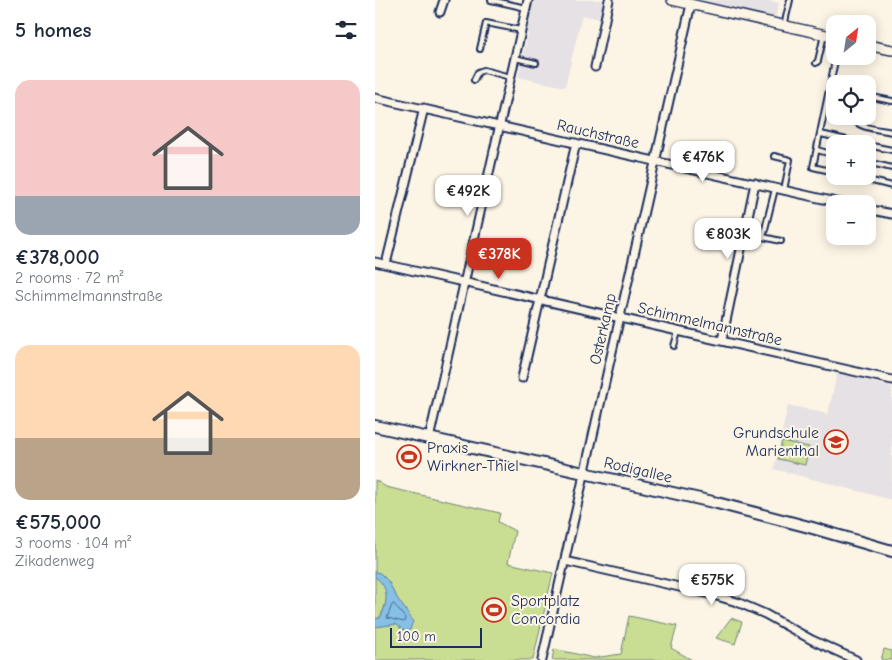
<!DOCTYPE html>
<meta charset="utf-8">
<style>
body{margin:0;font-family:"Comic Neue",sans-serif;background:#f2f2f3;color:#1f2937;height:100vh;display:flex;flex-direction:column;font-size:19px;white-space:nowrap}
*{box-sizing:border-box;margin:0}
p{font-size:16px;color:#747a83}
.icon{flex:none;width:28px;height:28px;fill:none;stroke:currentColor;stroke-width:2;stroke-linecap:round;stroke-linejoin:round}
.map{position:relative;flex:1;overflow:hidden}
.sheet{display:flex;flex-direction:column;background:#fff;width:375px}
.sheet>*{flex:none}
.needle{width:32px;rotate:30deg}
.tools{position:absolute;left:451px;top:15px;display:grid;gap:10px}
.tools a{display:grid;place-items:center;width:50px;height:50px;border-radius:10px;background:#fff;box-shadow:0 2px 12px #0003;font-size:25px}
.scale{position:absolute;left:15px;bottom:12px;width:92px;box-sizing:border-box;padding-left:5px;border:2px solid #1b2f5e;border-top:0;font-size:14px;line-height:18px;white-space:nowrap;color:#1b2f5e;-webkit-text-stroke:4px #fcf5e5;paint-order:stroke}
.price{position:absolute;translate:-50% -42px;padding:0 11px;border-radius:10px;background:#fff;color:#222;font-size:16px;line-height:32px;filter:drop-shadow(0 1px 2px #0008)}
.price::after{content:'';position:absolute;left:50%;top:30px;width:15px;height:11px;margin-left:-8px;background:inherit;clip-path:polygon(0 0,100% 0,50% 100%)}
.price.active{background:#c8321e;color:#fff}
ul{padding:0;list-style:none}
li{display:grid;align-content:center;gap:10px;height:265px;padding:0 15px}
li span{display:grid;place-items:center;height:155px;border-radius:15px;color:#555}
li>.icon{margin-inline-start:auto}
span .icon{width:90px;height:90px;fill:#fffc;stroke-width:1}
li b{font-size:21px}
h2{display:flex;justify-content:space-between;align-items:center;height:60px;padding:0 15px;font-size:21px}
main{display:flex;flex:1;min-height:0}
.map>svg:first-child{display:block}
.built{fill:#e6e1e4}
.green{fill:#c9dd93;stroke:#728678}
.water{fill:#87c0e5;stroke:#5c86af}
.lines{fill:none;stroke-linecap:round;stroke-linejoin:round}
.shore{stroke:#466994;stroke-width:1}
.service-casing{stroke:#1b2f5e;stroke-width:8}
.minor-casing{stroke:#1b2f5e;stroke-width:11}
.tertiary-casing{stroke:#1b2f5e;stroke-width:12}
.secondary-casing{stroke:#1b2f5e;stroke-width:14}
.service{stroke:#fcf5e5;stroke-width:4}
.minor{stroke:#fcf5e5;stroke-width:7}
.tertiary{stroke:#fcf5e5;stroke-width:9}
.secondary{stroke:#fcf5e5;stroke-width:10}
.labels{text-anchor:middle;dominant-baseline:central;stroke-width:4;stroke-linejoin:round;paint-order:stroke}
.street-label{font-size:16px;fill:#1b2f5e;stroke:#fcf5e5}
.poi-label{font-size:16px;fill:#1b2f5e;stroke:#fcf5e5;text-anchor:start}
</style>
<main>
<section class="sheet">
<h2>5 homes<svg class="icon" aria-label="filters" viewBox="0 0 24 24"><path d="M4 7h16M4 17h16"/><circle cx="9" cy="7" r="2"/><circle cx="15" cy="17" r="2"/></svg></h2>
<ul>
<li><span style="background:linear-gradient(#f6c9c9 75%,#9aa5b1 0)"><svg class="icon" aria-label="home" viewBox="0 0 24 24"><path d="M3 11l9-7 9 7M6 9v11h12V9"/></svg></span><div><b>€378,000</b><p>2 rooms · 72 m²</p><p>Schimmelmannstraße</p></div></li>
<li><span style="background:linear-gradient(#ffd9b3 60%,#b9a48a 0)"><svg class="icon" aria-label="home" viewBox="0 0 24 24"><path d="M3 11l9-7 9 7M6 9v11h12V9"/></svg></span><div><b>€575,000</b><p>3 rooms · 104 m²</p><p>Zikadenweg</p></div></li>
</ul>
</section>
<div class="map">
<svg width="517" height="660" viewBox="0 0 517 660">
<rect width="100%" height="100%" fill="#fcf5e5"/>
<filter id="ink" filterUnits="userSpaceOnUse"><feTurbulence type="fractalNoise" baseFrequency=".02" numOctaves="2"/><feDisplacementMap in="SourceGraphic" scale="10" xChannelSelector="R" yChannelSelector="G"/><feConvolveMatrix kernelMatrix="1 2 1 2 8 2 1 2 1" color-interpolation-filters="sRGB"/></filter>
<g filter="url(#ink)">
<!-- built -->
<path class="built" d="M158 0H231L226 19 207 15 190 87 143 77 153 34 151 33Z
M316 0H390L404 3 400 18Z
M462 373 517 387V500L399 469 413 405 453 414Z"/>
<!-- green -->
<path class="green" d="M407 441 434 447 430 465 403 459Z
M0 480 11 487 125 513 123 522 140 531 133 563 178 573 158 660H0V627L21 624 29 631 38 621 22 598 13 581 5 573 0 572Z
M0 577C16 587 13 604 4 618L0 619Z
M254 616 302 626 296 648 317 660H177L179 649 219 658 246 654Z
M356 618 367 622 360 644 341 638Z
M509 649 517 651V660H506Z"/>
<!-- water -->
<path class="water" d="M0 572 5 573 13 581 22 598 38 621 35 630 29 631 21 624 0 627V619L5 618C13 604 15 587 0 577Z"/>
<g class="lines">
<!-- shore -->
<path class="shore" d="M19 604 30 618 29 622 12 618 17 605Z"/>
<!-- service casing -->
<g class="service-casing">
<path id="service" d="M116 0 151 8
M409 26 415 0
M105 49 111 23 146 30
M140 58 161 63
M441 63 443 61 449 35
M99 80 103 72 109 70 135 77
M492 96 517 101
M451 106 460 108
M477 116C481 129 505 129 517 132
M446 134 489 144
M492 145 517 150
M442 150 460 155
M399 156 415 160 409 190
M492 162 517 168
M460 172 438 167 461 56
M477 176 517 186
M400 189 388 237 406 241
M299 346 303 332"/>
</g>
<!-- minor casing -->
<g class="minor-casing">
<path id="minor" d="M65 12 69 0
M220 67 234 0
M0 98 470 204
M492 209 517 214
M0 262 517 380
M11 264 49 108
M347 340 380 183
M147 378 201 143
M54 439 153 0
M190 561 335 594 362 602 390 614 437 640 481 660
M167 660 316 4"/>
</g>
<!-- tertiary casing -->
<g class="tertiary-casing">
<path id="tertiary" d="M297 0 460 37
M492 45 517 50"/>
</g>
<!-- secondary casing -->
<g class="secondary-casing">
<path id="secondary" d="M0 426 338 502 434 527 517 551"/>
</g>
<!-- service -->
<use href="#service" class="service"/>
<!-- minor -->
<use href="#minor" class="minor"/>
<!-- tertiary -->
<use href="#tertiary" class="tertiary"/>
<!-- secondary -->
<use href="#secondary" class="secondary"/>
</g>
</g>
<!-- icons -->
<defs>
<g id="school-ring" transform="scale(1.25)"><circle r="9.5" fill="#fcf5e5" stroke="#c8321e" stroke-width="1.5"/><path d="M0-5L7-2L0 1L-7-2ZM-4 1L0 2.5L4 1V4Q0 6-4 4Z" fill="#c8321e"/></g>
<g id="stadium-ring" transform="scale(1.25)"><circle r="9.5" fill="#fcf5e5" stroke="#c8321e" stroke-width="1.5"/><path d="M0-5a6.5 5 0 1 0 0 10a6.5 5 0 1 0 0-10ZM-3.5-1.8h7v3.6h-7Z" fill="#c8321e"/></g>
</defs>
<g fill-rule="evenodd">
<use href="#school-ring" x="461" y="442"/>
<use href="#stadium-ring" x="34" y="457"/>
<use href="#stadium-ring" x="119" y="610"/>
</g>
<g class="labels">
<!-- street labels -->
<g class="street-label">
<text transform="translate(223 134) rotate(13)">Rauchstraße</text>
<text transform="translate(335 324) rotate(13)">Schimmelmannstraße</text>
<text transform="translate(228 329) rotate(-77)">Osterkamp</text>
<text transform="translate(263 470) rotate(13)">Rodigallee</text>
</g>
<!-- poi labels -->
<g class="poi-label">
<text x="444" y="433" text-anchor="end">Grundschule<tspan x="444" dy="18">Marienthal</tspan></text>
<text x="52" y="448">Praxis<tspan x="52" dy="18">Wirkner-Thiel</tspan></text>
<text x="136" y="601">Sportplatz<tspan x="136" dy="18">Concordia</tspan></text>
</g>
</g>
</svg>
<div class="tools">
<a><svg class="needle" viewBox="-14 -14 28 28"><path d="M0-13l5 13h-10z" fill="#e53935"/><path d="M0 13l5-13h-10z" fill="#747a83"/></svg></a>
<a><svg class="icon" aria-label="locate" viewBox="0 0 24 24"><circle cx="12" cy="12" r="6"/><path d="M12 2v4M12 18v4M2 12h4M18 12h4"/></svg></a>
<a>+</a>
<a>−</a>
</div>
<div class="scale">100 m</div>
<b class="price" style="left:328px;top:183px">€476K</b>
<b class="price" style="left:93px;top:217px">€492K</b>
<b class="price" style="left:353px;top:260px">€803K</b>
<b class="price active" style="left:124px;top:280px">€378K</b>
<b class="price" style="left:337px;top:606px">€575K</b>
</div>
</main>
